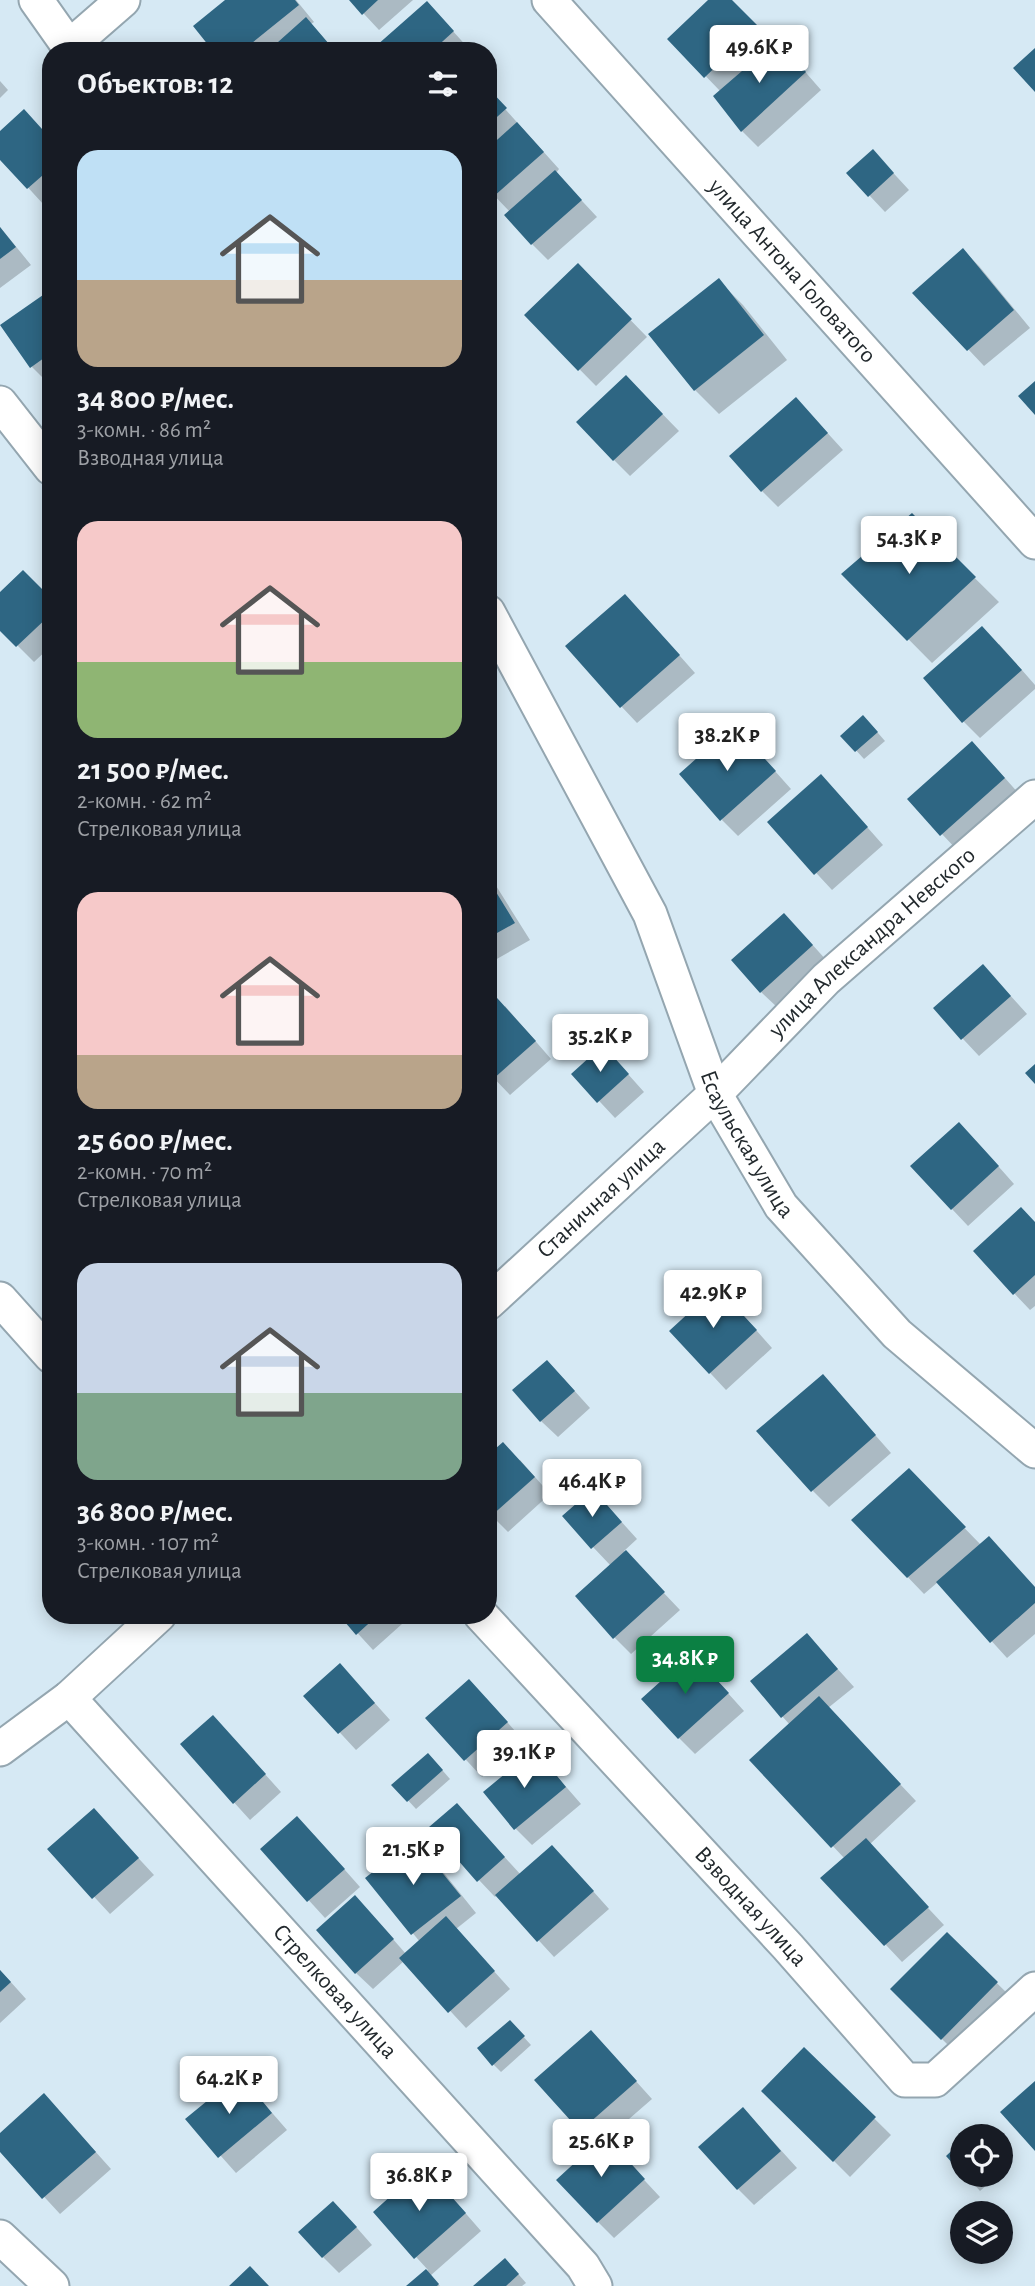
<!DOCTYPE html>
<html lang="ru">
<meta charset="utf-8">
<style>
body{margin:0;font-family:"Alegreya Sans",sans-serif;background:#20242c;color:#f1f3f6;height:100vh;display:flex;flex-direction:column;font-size:26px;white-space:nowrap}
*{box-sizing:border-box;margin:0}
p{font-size:23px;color:#9ea1a6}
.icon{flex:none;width:38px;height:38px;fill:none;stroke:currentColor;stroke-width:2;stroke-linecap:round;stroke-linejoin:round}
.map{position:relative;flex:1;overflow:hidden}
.side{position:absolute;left:42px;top:42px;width:455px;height:1582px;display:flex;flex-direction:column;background:#171b24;border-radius:28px;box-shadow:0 4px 18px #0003}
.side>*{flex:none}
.controls{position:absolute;left:950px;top:2124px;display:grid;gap:14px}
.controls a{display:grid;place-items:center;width:63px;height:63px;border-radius:50%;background:#171b24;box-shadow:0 4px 18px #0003;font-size:35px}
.price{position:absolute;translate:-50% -60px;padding:0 16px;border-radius:7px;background:#fff;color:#222;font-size:23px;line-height:46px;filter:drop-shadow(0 2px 4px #0008)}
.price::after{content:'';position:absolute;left:50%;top:42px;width:21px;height:16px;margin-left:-10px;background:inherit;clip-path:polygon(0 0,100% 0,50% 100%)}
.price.active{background:#0b8043;color:#fff}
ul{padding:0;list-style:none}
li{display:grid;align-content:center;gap:14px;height:371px;padding:0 35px}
li span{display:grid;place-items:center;height:217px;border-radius:21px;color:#555}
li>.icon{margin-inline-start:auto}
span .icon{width:126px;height:126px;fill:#fffc;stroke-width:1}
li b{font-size:30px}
h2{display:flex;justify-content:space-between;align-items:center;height:84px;padding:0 35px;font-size:30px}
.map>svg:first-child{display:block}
.shadow{fill:#0003}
.building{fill:#2e6683}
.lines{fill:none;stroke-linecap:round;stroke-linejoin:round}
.street-casing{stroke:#94a6b0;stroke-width:37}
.street{stroke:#fff;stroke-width:33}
.labels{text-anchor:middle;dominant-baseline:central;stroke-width:7;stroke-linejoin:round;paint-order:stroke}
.street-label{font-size:24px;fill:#22292d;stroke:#d6e9f4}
</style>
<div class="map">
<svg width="1035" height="2286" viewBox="0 0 1035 2286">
<rect width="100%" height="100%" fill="#d6e9f4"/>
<!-- shadow -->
<path class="shadow" d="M228 0H296L314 22 311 24 335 51H215Z
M351 0H413L379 30Z
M710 0H730L774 45 794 59 821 90 758 147 742 131 721 92 670 39Z
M443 20 469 49 467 51H383Z
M0 81 8 90 0 98Z
M488 90 559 169 556 173 597 217 548 260 532 244 510 212 488 189Z
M0 133 51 140V199L44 205 0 157Z
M873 151 909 190 885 212 869 195Z
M0 227 31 265 0 288Z
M963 250 979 266 1030 328 984 366 968 349Z
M578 266 647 337 596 386 526 315Z
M719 281 743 305 787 360 719 414 695 390Z
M51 305V381L48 383 32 367Z
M642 393 679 431 630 476 614 460Z
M812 416 843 450 778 507 762 491Z
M912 516 999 602 932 663 844 574Z
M0 594 51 600V646L34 662 0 628Z
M641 612 695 673 637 723 621 706Z
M999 644 1035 685V689L980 738 963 721Z
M871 725 885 741 864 759 843 736Z
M750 743 791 789 738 836 722 820Z
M989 760 1021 796 958 851 909 799Z
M837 793 883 845 832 890 769 822Z
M488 873 530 940 488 964Z
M800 931 828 962 778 1008 761 992Z
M999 983 1027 1014 979 1056 935 1009Z
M505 1006 551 1059 510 1095 488 1072Z
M619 1064 644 1092 615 1118 574 1074Z
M976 1141 1014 1184 968 1226 952 1209Z
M488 1178 495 1185 488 1191Z
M1035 1223V1306L1030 1310 1014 1293Z
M734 1305 772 1348 726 1390 671 1331Z
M823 1376 891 1453 829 1507 813 1491Z
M563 1378 590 1408 558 1437 541 1421Z
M520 1460 550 1494 508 1532 488 1512Z
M908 1470 981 1545 1035 1588V1634L1007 1658 938 1582 924 1594 853 1520Z
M609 1508 637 1539 624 1551 680 1610 631 1654 614 1637 611 1566 593 1547Z
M341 1615H394L402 1624 373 1650Z
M807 1635 854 1687 828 1708 916 1801 869 1845 944 1925 902 1962 823 1878 845 1859 752 1760 790 1725 782 1716Z
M709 1672 744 1711 695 1754 679 1738Z
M356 1682 390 1720 356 1750 306 1696Z
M486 1698 523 1740 482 1777 427 1718Z
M229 1734 281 1792 250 1820 182 1745Z
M535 1751 581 1804 532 1845 515 1828Z
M436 1763 450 1779 416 1809 394 1785Z
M457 1805 521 1875 568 1863 609 1909 554 1957 497 1895 495 1897 479 1880Z
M94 1810 154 1875 110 1914 50 1849Z
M314 1835 360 1887 325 1918 262 1849Z
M415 1841 431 1857 476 1913 456 1929 510 1989 466 2028 404 1961 373 1989 356 1973 371 1914 406 1954 420 1942 368 1878Z
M947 1934 1013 1999 958 2055 892 1989Z
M0 1970 26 1999 0 2023Z
M510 2022 531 2045 501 2072 493 2064Z
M607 2049 652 2099 606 2139 660 2197 614 2238 598 2222 597 2145 537 2080Z
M805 2050 891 2135 850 2177 764 2091Z
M240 2076 287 2130 236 2173 188 2119Z
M60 2112 111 2169 60 2214 0 2149V2135Z
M759 2126 797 2168 754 2205 738 2189Z
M966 2175H998L980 2191Z
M441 2185 481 2231 430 2276 440 2286H409L428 2270 375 2212Z
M350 2220 372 2245 339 2273 323 2257Z
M513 2268 526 2283 522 2286H476Z"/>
<!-- building -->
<path class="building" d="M225 0H295L299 5 242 51H213L193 26Z
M349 0H378L362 15Z
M708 0H732L758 26 704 78 667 39Z
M427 1 454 31 432 51H381L376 46Z
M306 17 335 51H268Z
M778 40 806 72 741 132 713 96Z
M1035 48V92L1013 68Z
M488 88 507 108 488 125Z
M24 109 51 139V168L27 189 0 160V131Z
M517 122 544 152 493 197 488 192V148Z
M873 149 894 173 868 197 846 173Z
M555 170 582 200 531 245 504 215Z
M0 227 16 247 0 259Z
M963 248 1014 310 967 351 912 293Z
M578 263 632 319 578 371 524 315Z
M719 278 764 335 694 391 648 334Z
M43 295 51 305V353L30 368 0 325Z
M626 375 663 414 613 461 576 422Z
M1035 381V415L1018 396Z
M796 397 828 433 761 492 729 456Z
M912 513 976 577 907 641 841 574Z
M23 570 51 598V614L16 647 0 631V592Z
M625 594 680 655 620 708 565 646Z
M982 626 1022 670 962 723 923 678Z
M863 715 878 732 855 752 840 736Z
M734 725 776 771 720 821 679 774Z
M972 741 1005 778 940 836 907 799Z
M821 774 868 827 814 875 767 822Z
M488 879 515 923 488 938Z
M784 913 813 945 760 993 731 960Z
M983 964 1011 996 961 1040 933 1008Z
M488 988 536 1041 492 1080 488 1075Z
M603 1045 629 1074 597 1103 571 1074Z
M1035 1064V1084L1025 1073Z
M959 1122 999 1166 951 1210 910 1166Z
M1021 1207 1035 1222V1275L1013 1295 973 1251Z
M717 1287 757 1330 709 1374 669 1331Z
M547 1360 575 1391 540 1422 512 1390Z
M823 1374 876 1435 811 1492 756 1431Z
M503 1442 535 1477 490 1517 488 1515V1455Z
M909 1468 966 1527 907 1578 851 1520Z
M593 1489 622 1522 591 1549 562 1516Z
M989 1536 1035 1587V1603L990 1643 936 1582Z
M626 1550 665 1592 613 1639 575 1596Z
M339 1615H378L356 1635Z
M807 1633 838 1669 781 1718 750 1681Z
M692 1653 729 1693 678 1739 641 1699Z
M340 1663 375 1703 338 1734 303 1696Z
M469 1679 508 1722 464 1761 425 1718Z
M819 1696 901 1784 831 1848 749 1760Z
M213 1715 266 1774 233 1804 180 1744Z
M535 1749 566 1787 514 1830 483 1792Z
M428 1753 443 1770 407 1802 391 1785Z
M457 1803 505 1857 477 1882 429 1827Z
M94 1808 139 1858 92 1899 47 1849Z
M297 1816 345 1869 307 1902 260 1849Z
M866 1838 929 1907 884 1946 820 1878Z
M415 1839 461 1896 411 1935 365 1878Z
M552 1845 594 1891 537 1942 495 1895Z
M355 1895 394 1939 355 1974 316 1930Z
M446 1916 495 1971 448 2013 399 1958Z
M947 1932 998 1982 941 2040 890 1989Z
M0 1970 11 1982 0 1992Z
M510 2020 525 2036 492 2066 477 2048Z
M591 2030 637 2081 580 2131 534 2080Z
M804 2047 876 2117 833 2162 761 2091Z
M240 2074 272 2113 218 2158 185 2119Z
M1035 2081V2151L1000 2112Z
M44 2093 96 2152 42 2199 0 2152V2133Z
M743 2107 781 2151 737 2190 698 2147Z
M605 2135 645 2179 597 2223 556 2180Z
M962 2141V2174L946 2156Z
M424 2166 466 2213 414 2259 373 2212Z
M963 2175H981L971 2184Z
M333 2201 357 2227 322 2258 298 2232Z
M505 2258 519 2274 506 2286H473Z
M250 2266 269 2286H229Z
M426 2269 439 2284 437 2286H406Z"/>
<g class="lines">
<!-- street casing -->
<g class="street-casing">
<g id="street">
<path d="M36 0 72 51"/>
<path id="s1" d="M549 0 1035 542"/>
<path d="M69 47 123 0"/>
<path d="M0 403 51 468"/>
<path id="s2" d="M488 612 650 914 715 1094 781 1206 897 1334 1035 1451"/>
<path d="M0 1299 51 1356"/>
<path id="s3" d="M488 1303 715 1094 826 979 1035 797"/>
<path id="s4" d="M481 1615 788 1947 905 2080H935L1035 1989"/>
<path id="s5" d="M69 1698 583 2266 595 2286"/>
<path d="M0 1749 69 1698 159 1615"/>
<path d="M0 2237 52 2286"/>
</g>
</g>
<!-- street -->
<use href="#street" class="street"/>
</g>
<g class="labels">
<!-- street labels -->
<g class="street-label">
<text stroke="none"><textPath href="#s1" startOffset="364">улица Антона Головатого</textPath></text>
<text stroke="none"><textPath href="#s3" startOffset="527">улица Александра Невского</textPath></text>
<text stroke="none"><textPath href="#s2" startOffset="593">Есаульская улица</textPath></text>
<text stroke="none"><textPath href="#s3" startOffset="154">Станичная улица</textPath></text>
<text stroke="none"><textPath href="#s4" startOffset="397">Взводная улица</textPath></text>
<text stroke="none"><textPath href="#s5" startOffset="396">Стрелковая улица</textPath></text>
</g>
</g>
</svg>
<div class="controls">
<a><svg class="icon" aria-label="locate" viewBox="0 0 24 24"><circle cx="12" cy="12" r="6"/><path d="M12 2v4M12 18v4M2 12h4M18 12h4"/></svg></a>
<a><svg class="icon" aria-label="layers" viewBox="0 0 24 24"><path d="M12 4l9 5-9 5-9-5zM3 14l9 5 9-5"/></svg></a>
</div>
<b class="price" style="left:759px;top:85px">49.6K ₽</b>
<b class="price" style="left:909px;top:576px">54.3K ₽</b>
<b class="price" style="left:727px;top:773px">38.2K ₽</b>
<b class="price" style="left:600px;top:1074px">35.2K ₽</b>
<b class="price" style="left:713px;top:1330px">42.9K ₽</b>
<b class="price" style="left:592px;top:1519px">46.4K ₽</b>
<b class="price active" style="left:685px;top:1696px">34.8K ₽</b>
<b class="price" style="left:524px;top:1790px">39.1K ₽</b>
<b class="price" style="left:413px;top:1887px">21.5K ₽</b>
<b class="price" style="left:229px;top:2116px">64.2K ₽</b>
<b class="price" style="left:601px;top:2179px">25.6K ₽</b>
<b class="price" style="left:419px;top:2213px">36.8K ₽</b>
<section class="side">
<h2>Объектов: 12<svg class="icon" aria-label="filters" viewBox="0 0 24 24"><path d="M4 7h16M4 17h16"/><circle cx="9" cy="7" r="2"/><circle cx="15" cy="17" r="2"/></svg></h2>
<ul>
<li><span style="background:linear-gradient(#bfe0f5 60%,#b9a48a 0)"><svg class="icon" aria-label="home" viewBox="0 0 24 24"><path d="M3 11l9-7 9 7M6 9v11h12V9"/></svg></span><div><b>34 800 ₽/мес.</b><p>3-комн. · 86 m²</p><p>Взводная улица</p></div></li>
<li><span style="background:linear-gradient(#f6c9c9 65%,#8fb573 0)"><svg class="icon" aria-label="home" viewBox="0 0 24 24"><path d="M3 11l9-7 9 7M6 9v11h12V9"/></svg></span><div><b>21 500 ₽/мес.</b><p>2-комн. · 62 m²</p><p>Стрелковая улица</p></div></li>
<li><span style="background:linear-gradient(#f6c9c9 75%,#b9a48a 0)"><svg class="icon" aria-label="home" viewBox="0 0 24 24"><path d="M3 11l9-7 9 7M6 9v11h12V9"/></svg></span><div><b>25 600 ₽/мес.</b><p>2-комн. · 70 m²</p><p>Стрелковая улица</p></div></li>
<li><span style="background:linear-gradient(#c9d6e8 60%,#7fa58c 0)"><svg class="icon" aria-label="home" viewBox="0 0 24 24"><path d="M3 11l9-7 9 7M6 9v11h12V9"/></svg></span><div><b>36 800 ₽/мес.</b><p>3-комн. · 107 m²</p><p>Стрелковая улица</p></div></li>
</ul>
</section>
</div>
